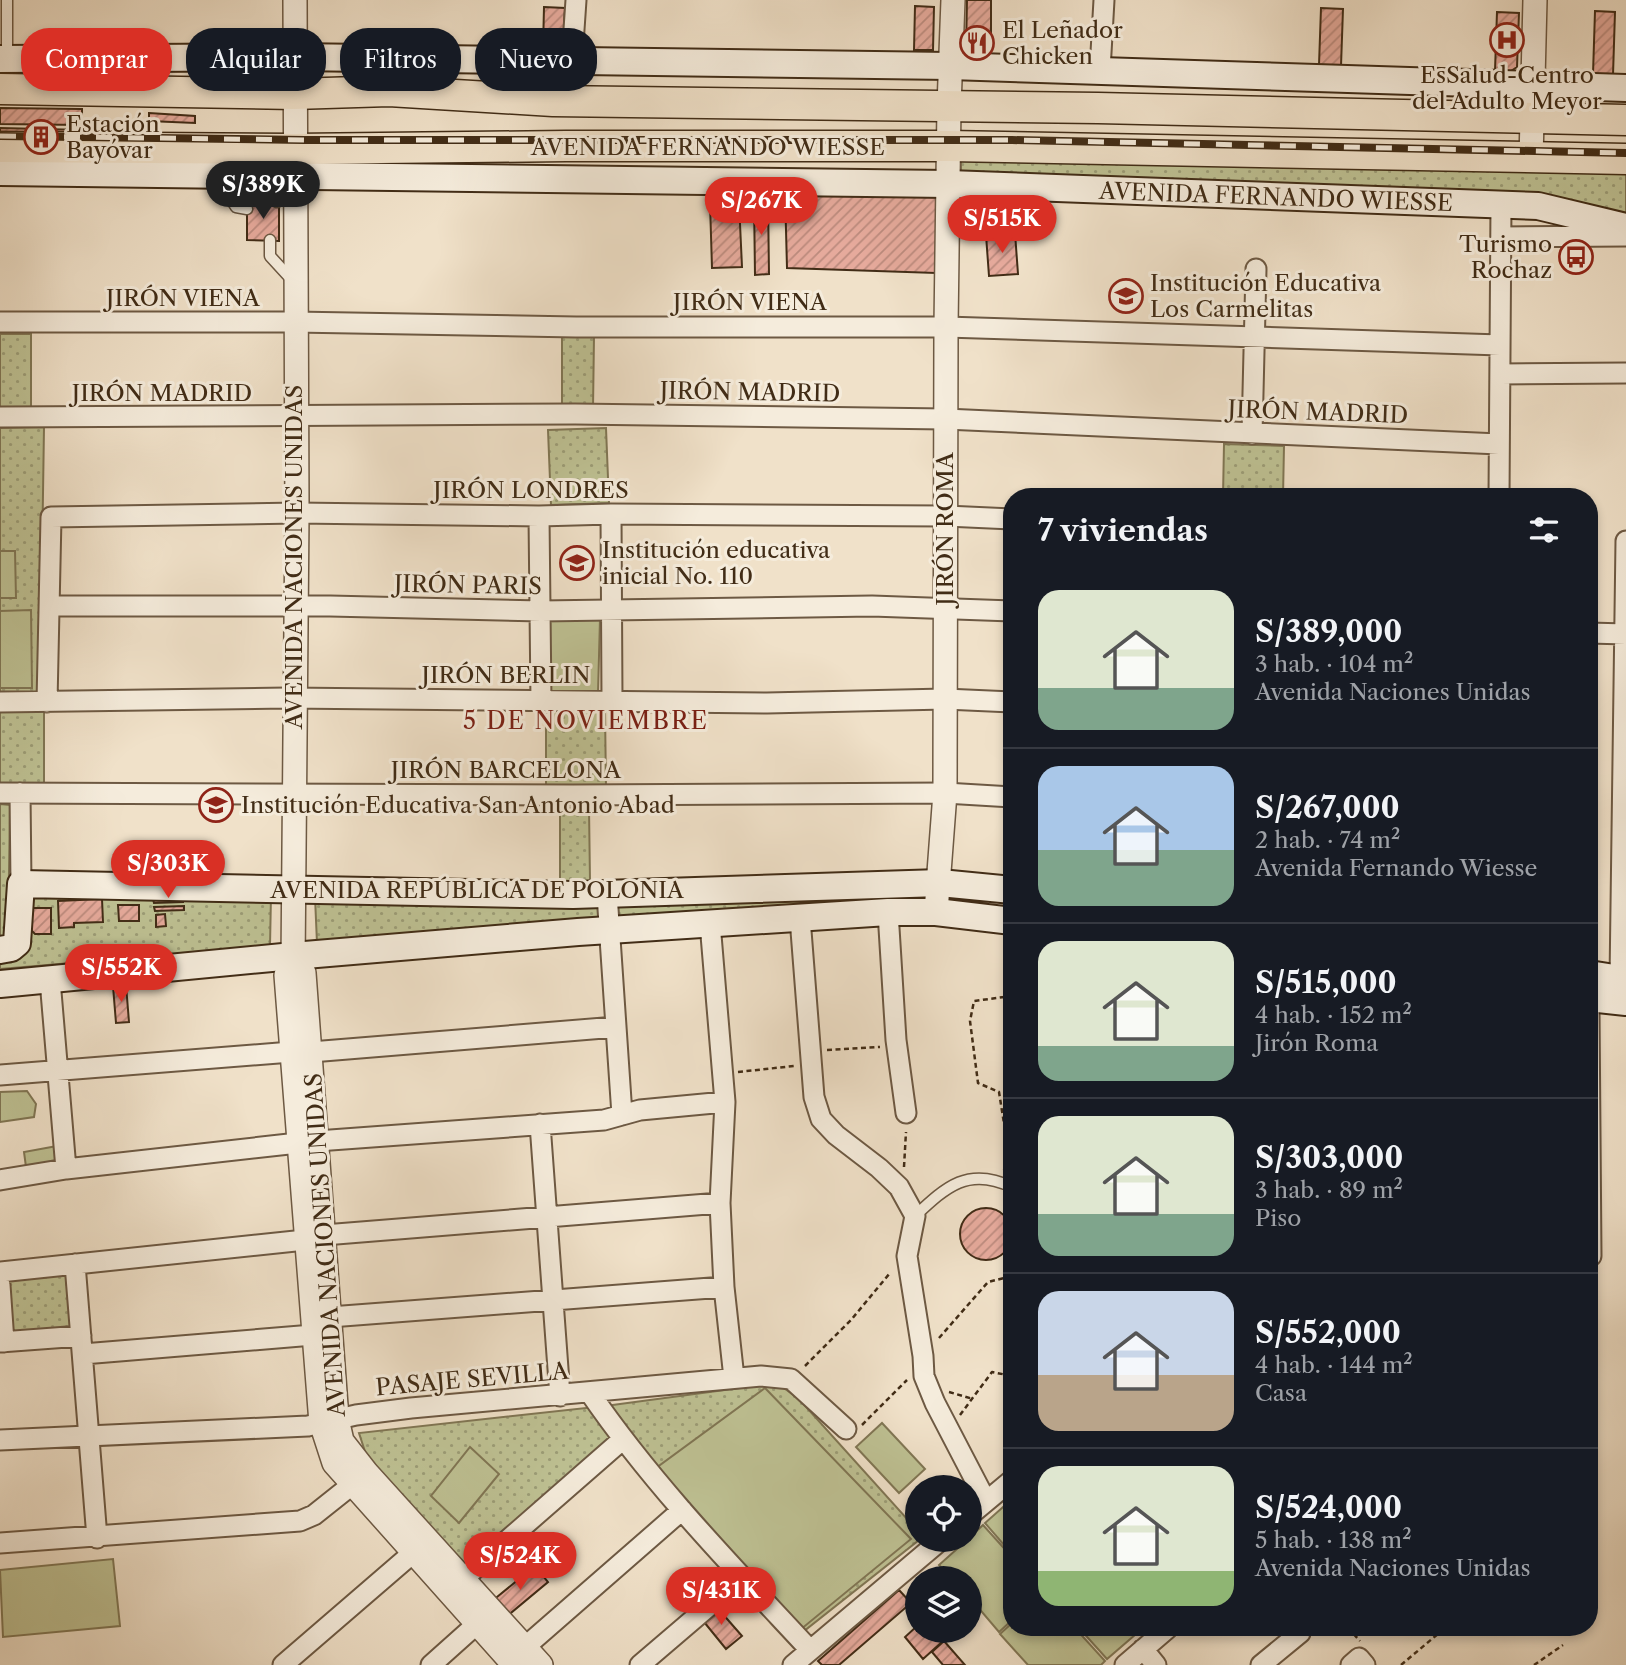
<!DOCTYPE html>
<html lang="es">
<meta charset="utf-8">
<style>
body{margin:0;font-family:"Libre Caslon Text",serif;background:#20242c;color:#f1f3f6;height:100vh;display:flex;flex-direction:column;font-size:26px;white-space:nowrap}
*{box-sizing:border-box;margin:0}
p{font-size:23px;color:#9ea1a6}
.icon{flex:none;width:38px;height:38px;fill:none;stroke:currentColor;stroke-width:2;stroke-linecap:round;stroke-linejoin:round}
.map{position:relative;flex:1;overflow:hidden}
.sheet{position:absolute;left:1003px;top:488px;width:595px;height:1148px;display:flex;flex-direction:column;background:#171b24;border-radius:28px;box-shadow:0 4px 10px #0003}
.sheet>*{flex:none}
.hud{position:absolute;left:21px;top:28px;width:665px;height:63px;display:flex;gap:14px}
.fabs{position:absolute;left:905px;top:1475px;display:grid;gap:14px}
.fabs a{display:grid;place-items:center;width:77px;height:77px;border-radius:50%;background:#171b24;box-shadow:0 4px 10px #0003;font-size:35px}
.price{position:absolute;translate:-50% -60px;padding:0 16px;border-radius:24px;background:#d93025;color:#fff;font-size:23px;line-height:46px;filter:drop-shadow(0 2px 4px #0008)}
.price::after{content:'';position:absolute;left:50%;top:42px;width:21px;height:16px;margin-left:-10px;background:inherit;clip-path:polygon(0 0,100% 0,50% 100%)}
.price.current{background:#222;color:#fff}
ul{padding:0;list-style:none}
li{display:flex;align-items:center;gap:21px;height:175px;padding:0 35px}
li+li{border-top:2px solid #363941}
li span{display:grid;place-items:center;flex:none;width:196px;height:140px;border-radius:21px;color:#555}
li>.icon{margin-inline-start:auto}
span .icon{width:84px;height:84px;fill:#fffc;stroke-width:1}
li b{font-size:30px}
h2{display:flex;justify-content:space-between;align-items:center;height:84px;padding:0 35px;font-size:30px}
.tag{padding:0 24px;border-radius:28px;background:#171b24;box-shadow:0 4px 10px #0003;font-size:24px;line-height:63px}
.tag.current{background:#d93025;color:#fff}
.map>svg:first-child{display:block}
.grass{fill:url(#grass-dots);stroke:#807654;stroke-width:2}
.garden{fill:#bec193;stroke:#807654;stroke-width:2}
.building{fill:url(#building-hatch);stroke:#412c16;stroke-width:2}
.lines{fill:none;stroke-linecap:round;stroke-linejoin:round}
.service-casing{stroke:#6d5943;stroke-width:13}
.minor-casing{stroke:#6d5943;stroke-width:23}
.tertiary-casing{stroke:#6d5943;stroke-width:26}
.secondary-casing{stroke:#412c16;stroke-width:30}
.primary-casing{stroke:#412c16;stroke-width:33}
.path{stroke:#412c16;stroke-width:2.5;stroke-dasharray:5 3.5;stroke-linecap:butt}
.service{stroke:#f5ecdc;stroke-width:10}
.minor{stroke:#f5ecdc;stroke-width:19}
.tertiary{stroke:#f5ecdc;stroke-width:23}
.secondary{stroke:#f5ecdc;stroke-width:26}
.primary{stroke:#f0e1c9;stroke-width:30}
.rail-casing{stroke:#412c16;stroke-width:8}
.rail{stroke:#f5ecdc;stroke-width:5;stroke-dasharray:16;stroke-linecap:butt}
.labels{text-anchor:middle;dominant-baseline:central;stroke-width:6;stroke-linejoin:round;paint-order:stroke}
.poi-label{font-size:23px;fill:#412c16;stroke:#f5ecdc;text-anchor:start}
.street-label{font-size:23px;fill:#412c16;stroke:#f5ecdc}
.neighbourhood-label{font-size:24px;letter-spacing:2px;fill:#7a1f14;stroke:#f5ecdc}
</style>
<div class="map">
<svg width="1626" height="1665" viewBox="0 0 1626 1665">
<defs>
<pattern id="grass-dots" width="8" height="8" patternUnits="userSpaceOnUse" patternTransform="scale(1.75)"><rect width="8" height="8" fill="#bec193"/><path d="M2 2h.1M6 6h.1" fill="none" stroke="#9c9d77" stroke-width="1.8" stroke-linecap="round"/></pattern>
<pattern id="building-hatch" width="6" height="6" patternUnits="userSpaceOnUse" patternTransform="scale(1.75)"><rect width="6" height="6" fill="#e6aa9c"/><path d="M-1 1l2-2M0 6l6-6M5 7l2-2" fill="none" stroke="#bc8b7e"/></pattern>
</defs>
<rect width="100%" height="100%" fill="#f0e1c9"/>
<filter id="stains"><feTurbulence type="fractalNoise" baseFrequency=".00286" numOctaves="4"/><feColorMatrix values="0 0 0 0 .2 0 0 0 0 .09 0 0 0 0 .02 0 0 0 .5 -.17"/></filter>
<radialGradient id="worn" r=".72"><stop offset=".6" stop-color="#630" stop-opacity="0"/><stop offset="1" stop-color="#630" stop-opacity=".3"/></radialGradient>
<!-- grass -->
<path class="grass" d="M961 159 1626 163V221L1539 194 961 172Z
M0 334H31V411H0Z
M562 336H594L593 409H562Z
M44 427 40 694 0 693V428Z
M606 428 609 503 551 505 548 430Z
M1224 444 1284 446 1283 497H1223Z
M0 708H44V786H0Z
M546 709H605L606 788H546Z
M0 804 10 805 8 938 0 941Z
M560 808H589L590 881H560Z
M32 892 271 895 270 946 0 969V952Z
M912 894 906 903 317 943 315 897Z
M73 1267 78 1334 7 1338 1 1274Z
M777 1383 799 1399 917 1530 919 1540 799 1635 605 1406Z
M595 1407 619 1441 467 1575 371 1470 359 1433Z"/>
<!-- garden -->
<path class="garden" d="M0 551H15L16 598H0Z
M31 610 32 688H0V611Z
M550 618 600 619 598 693 548 691Z
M27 1091 36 1104 34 1117 0 1122V1092Z
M57 1146 56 1167H26L24 1152Z
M765 1388 911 1539 800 1630 652 1471Z
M882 1423 925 1469 899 1493 856 1447Z
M470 1447 499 1474 459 1523 431 1496Z
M1011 1500V1553L985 1523Z
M983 1525 1011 1556V1621L999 1632 970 1598V1578H952L939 1565 967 1540H970V1537Z
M113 1559 120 1626 3 1637 0 1570Z
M1011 1624 1012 1628H1075L1105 1661 1101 1665H1028L1000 1634Z
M1079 1628H1143L1107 1659Z"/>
<!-- building -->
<path class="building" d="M967 0H991V51L966 50Z
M915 6 934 7 933 50H914Z
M544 7 565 8 563 42 552 49H543Z
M1321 8 1343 9 1341 66 1319 65Z
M1595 11 1615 12 1613 75 1593 74Z
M1497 12 1519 13 1517 67 1511 71H1495Z
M0 108 82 109V125L0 124Z
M149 113 195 116V123L149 121Z
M0 128 83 130V146L0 145Z
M785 192 936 196V273L787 268Z
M754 200H768L769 274 755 275Z
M247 202H279V241L247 240Z
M739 202 742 267 712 268 710 203Z
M1015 233 1018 274 989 276 986 235Z
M183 898V902L154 903 153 899Z
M102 899 103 922 74 923V927L59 928 58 901Z
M118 905H139V921H119Z
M184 906V910L155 911 154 907Z
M29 908H51V934H35L29 928Z
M165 914 166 926 156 927V915Z
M126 985 129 1022 116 1023 113 986Z
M960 1234a26 26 0 1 1 52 0a26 26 0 1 1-52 0Z
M535 1566 548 1582 506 1617 492 1601Z
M899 1590 911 1603 839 1665H822L818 1661Z
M714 1604 742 1636 726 1649 700 1617Z
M917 1626V1631H933L942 1642 923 1659 905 1637Z
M944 1641 965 1665H943L932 1652Z"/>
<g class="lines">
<!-- service casing -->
<g class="service-casing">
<path id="service" d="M7 0V58
M217 178 236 207 247 209
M277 202 294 190
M270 240V256L292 280
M915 1216C946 1187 968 1166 1012 1187"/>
</g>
<!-- minor casing -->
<g class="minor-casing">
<path id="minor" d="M572 59 576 0
M1100 70 1104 0
M1501 237 1626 236
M0 322H294L576 327H946L1500 345
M1500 374 1626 373
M0 417 575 414 945 419 1499 444
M1252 434 1256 269
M1499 497 1501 205
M611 514 612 700
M539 516 541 702
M49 606H330L541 611 872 606 1012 611
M1589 633 1626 634
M0 702 287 698 767 703 945 699 1012 702
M47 702 51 517 297 513 539 516 611 514 946 516 1012 519
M0 793 573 795 945 793 1012 797
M20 793 21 884
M607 894 622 1115
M888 912 896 1040 906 1113
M800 918 814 1097 821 1119 836 1135 879 1168 899 1187 915 1216 907 1256 923 1356 924 1376 935 1403 986 1501
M710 923 725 1102 720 1203 724 1287 734 1378
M1620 979 1626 541
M50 980 66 1169
M1589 1011 1591 1256
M311 1052 616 1027
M0 1075 291 1052
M540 1124 560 1396
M317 1141 604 1120 640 1110 725 1102
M0 1180 66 1169 298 1143
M324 1235 720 1203
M75 1264 97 1538
M0 1272 305 1240
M0 1285 4 1342
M330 1317 724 1287
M0 1342 81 1336
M83 1354 313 1335
M590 1393C654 1486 733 1567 810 1650
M0 1440 308 1426 356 1415 411 1408 761 1376 791 1379 846 1429
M970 1515 1012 1480
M0 1543 300 1521 314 1515 363 1476
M463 1579 622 1440
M525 1647 682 1510
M1143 1649 1156 1665
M283 1665 414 1552
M431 1665 478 1623
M640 1665 743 1577
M793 1665 941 1540
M1125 1665 1168 1628
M1261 1665 1300 1633
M1351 1665 1359 1658 1365 1665"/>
</g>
<!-- tertiary casing -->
<g class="tertiary-casing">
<path id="tertiary" d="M295 0 297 513 293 964 286 975 321 1423 334 1463 514 1665
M1531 159 1535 0
M936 912 945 793 946 327 949 106 953 0
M293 964 304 973 337 1419 342 1441 367 1473 541 1665"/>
</g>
<!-- secondary casing -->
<g class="secondary-casing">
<path id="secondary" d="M0 59 295 57 950 66 1626 88
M0 172 949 184 1538 206 1626 227
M0 950 11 948 17 943 21 884 573 895 940 883 1012 890
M1589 974 1626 980
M0 984 293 956 578 932 888 912H936L1012 921
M1589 998 1626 1002"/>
</g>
<!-- primary casing -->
<g class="primary-casing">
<path id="primary" d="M0 89 294 94 389 91 553 101 1098 108 1626 120
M0 147 295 149 566 146H949L1626 159"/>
</g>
<!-- path -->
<path class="path" d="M827 1050 880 1047
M738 1072 794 1066
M1009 1155 999 1092 978 1083 970 1021 974 1001 1012 996
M904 1167 906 1132
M1004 1170 1009 1155H1012
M939 1338 988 1282 1012 1276
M805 1366 851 1320 890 1273
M949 1392 973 1399
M960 1415 992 1372 1012 1376
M862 1425 907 1380
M1348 1628 1360 1641
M1401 1665 1445 1628
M1534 1665 1563 1645"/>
<!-- service -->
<use href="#service" class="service"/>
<!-- minor -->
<use href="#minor" class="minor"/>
<!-- tertiary -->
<use href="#tertiary" class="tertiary"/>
<!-- secondary -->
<use href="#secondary" class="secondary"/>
<!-- primary -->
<use href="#primary" class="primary"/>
<!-- rail casing -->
<g class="rail-casing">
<path id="rail" d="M0 136 305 140H1012L1626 153"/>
</g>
<!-- rail -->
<use href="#rail" class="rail"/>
</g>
<!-- icons -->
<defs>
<g id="hospital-ring" transform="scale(1.75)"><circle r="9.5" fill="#f5ecdc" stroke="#8f2418" stroke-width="1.5"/><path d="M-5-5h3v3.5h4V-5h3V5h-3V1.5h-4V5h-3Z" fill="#8f2418"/></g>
<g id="restaurant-ring" transform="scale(1.75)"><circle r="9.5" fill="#f5ecdc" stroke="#8f2418" stroke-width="1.5"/><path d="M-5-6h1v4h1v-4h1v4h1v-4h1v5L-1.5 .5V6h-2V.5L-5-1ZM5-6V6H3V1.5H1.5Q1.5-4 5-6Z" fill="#8f2418"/></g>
<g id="building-ring" transform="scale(1.75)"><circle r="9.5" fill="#f5ecdc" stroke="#8f2418" stroke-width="1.5"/><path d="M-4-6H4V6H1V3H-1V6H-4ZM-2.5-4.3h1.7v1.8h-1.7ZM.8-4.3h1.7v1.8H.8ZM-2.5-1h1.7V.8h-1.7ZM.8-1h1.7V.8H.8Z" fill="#8f2418"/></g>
<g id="bus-ring" transform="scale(1.75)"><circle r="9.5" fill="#f5ecdc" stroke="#8f2418" stroke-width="1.5"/><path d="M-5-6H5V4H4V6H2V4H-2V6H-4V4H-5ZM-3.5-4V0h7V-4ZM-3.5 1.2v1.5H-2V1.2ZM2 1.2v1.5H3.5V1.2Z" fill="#8f2418"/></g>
<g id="school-ring" transform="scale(1.75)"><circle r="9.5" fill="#f5ecdc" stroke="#8f2418" stroke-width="1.5"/><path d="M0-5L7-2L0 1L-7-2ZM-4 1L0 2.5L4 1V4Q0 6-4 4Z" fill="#8f2418"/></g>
</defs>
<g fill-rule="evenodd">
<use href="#hospital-ring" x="1507" y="40"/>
<use href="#restaurant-ring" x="977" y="43"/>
<use href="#building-ring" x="41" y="137"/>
<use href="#bus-ring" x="1576" y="257"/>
<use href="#school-ring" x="1126" y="296"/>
<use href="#school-ring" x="577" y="563"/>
<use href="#school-ring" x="216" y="805"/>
</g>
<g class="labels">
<!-- poi labels -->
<g class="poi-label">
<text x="1002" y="30">El Leñador<tspan x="1002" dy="26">Chicken</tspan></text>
<text x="1507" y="75" text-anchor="middle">EsSalud-Centro<tspan x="1507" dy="26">del Adulto Meyor</tspan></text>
<text x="66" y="124">Estación<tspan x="66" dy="26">Bayóvar</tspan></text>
<text x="1552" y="244" text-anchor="end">Turismo<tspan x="1552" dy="26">Rochaz</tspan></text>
<text x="1150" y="283">Institución Educativa<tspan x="1150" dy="26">Los Carmelitas</tspan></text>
<text x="602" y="550">Institución educativa<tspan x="602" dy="26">inicial No. 110</tspan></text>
<text x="241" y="805">Institución Educativa San Antonio Abad</text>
</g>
<!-- street labels -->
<g class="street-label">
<text x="708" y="147">AVENIDA FERNANDO WIESSE</text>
<text transform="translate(1276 197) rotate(2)">AVENIDA FERNANDO WIESSE</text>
<text x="183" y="298">JIRÓN VIENA</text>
<text x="750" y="302">JIRÓN VIENA</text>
<text transform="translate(750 392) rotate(1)">JIRÓN MADRID</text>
<text x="162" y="393">JIRÓN MADRID</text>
<text transform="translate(1318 412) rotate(2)">JIRÓN MADRID</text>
<text x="531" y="490">JIRÓN LONDRES</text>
<text transform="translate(945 529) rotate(-90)">JIRÓN ROMA</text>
<text transform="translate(294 557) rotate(-90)">AVENIDA NACIONES UNIDAS</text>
<text transform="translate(468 585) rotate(1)">JIRÓN PARIS</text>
<text x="506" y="675">JIRÓN BERLIN</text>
<text x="506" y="770">JIRÓN BARCELONA</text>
<text x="477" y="890">AVENIDA REPÚBLICA DE POLONIA</text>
<text transform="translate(325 1245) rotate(-94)">AVENIDA NACIONES UNIDAS</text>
<text transform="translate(472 1379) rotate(-5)">PASAJE SEVILLA</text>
</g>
<!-- neighbourhood labels -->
<g class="neighbourhood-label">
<text x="586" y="720">5 DE NOVIEMBRE</text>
</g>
</g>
<rect width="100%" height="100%" filter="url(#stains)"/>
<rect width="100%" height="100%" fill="url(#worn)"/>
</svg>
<div class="fabs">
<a><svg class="icon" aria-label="locate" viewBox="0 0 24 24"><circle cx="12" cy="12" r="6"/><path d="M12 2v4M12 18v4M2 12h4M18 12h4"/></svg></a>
<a><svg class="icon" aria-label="layers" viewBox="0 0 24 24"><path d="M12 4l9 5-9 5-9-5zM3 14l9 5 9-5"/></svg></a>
</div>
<b class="price current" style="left:263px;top:221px">S/389K</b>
<b class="price" style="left:761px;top:237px">S/267K</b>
<b class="price" style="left:1002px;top:255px">S/515K</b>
<b class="price" style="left:168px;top:900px">S/303K</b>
<b class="price" style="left:121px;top:1004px">S/552K</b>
<b class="price" style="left:520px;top:1592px">S/524K</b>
<b class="price" style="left:721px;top:1627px">S/431K</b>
<div class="hud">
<a class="tag current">Comprar</a>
<a class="tag">Alquilar</a>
<a class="tag">Filtros</a>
<a class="tag">Nuevo</a>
</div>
<section class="sheet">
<h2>7 viviendas<svg class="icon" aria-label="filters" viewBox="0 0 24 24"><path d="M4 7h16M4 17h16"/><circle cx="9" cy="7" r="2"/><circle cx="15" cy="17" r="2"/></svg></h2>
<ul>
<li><span style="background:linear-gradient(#dfe7d0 70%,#7fa58c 0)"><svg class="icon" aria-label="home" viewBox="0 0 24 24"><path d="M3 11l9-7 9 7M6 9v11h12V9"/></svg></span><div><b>S/389,000</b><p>3 hab. · 104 m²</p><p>Avenida Naciones Unidas</p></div></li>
<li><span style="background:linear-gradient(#a9c7e8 60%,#7fa58c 0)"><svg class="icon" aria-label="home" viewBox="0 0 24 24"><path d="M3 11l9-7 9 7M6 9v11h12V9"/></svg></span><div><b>S/267,000</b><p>2 hab. · 74 m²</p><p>Avenida Fernando Wiesse</p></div></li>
<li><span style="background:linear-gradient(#dfe7d0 75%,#7fa58c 0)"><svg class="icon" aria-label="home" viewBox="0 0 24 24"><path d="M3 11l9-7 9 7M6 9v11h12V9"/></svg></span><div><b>S/515,000</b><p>4 hab. · 152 m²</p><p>Jirón Roma</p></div></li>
<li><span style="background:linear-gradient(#dfe7d0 70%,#7fa58c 0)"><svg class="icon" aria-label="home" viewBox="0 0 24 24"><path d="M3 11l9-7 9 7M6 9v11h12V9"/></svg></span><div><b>S/303,000</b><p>3 hab. · 89 m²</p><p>Piso</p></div></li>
<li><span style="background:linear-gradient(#c9d6e8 60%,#b9a48a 0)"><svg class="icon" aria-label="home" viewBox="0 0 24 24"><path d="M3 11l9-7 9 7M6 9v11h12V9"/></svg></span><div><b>S/552,000</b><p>4 hab. · 144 m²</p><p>Casa</p></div></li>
<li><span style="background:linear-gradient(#dfe7d0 75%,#8fb573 0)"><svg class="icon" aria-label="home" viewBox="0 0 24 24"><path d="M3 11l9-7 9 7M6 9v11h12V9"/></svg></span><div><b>S/524,000</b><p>5 hab. · 138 m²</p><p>Avenida Naciones Unidas</p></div></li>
</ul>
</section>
</div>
